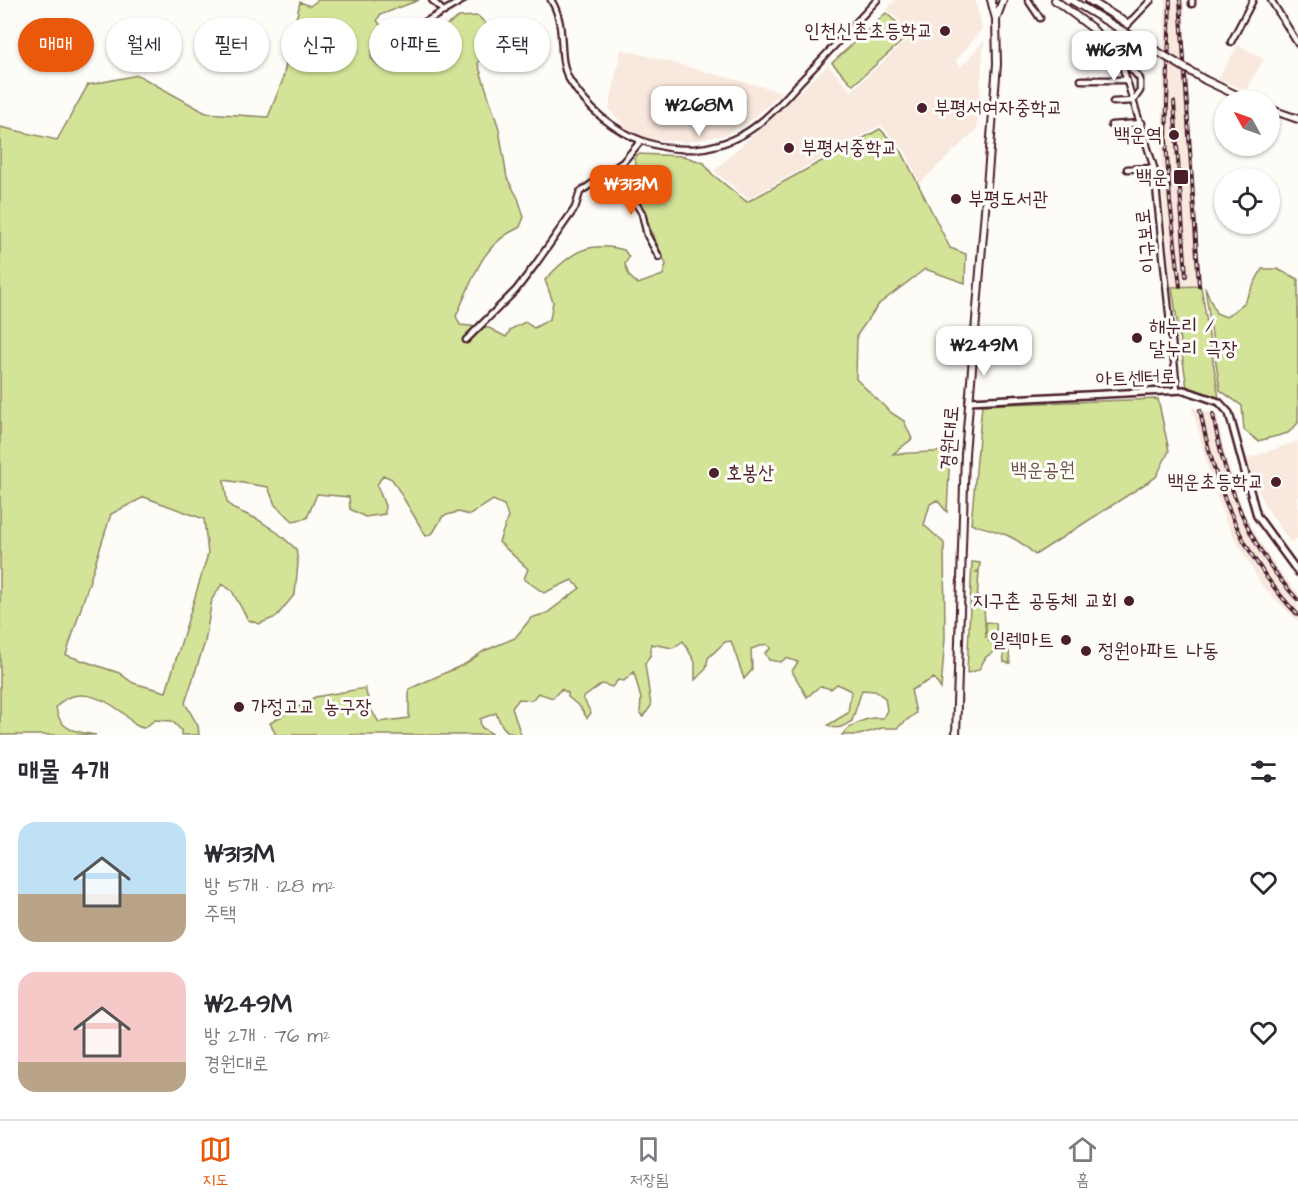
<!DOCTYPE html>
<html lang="ko">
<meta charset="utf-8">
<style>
body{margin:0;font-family:"Architects Daughter","Poor Story",sans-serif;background:#f7f7f7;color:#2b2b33;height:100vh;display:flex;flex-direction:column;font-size:22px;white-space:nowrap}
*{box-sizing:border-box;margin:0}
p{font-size:20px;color:#7c7c81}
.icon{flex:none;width:33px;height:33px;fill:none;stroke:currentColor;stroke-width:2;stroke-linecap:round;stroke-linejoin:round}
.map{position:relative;height:735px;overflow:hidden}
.panel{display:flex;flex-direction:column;background:#fff;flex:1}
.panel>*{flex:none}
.guide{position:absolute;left:18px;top:18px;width:600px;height:54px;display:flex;gap:12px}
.needle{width:39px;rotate:310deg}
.tools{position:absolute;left:1214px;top:90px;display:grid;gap:12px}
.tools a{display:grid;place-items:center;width:66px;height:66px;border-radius:50%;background:#fff;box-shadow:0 2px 4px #0004;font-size:30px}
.price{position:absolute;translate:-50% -51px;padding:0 14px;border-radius:12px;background:#fff;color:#222;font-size:20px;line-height:39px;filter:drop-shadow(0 2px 3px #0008)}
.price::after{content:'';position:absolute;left:50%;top:36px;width:18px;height:14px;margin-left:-9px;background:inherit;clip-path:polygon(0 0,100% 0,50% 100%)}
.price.on{background:#ea580c;color:#fff}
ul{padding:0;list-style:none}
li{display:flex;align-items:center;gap:18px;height:150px;padding:0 18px}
li span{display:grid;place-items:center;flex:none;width:168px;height:120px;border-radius:18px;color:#555}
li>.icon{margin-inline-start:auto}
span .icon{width:72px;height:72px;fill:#fffc;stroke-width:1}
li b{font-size:26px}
h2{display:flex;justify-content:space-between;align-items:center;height:72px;padding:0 18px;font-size:26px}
.chip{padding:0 21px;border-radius:27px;background:#fff;box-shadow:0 2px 4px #0004;font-size:21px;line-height:54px}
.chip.on{background:#ea580c;color:#fff}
.tabs{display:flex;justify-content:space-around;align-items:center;height:84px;border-top:2px solid #e1e1e2;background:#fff;font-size:16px;color:#7c7c81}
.tabs a{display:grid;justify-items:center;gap:3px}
.tabs .on{color:#ea580c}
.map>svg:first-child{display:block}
.built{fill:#f9e8dd}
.green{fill:#d3e498;stroke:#8e8262;stroke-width:1.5;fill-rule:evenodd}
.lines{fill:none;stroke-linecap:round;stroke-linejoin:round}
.minor-casing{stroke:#4a1f2b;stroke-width:9}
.tertiary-casing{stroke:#4a1f2b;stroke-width:10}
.secondary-casing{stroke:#4a1f2b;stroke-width:10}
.minor{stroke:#fdfcf7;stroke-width:4.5}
.tertiary{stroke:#fdfcf7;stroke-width:5}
.secondary{stroke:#fdfcf7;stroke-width:6}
.rail-casing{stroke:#4a1f2b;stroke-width:4}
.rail{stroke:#fdfcf7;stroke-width:1.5;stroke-dasharray:4.5;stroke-linecap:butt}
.tertiary-bridge-casing{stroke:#4a1f2b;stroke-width:10;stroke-linecap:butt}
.secondary-bridge-casing{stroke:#4a1f2b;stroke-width:10;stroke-linecap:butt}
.tertiary-bridge{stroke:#fdfcf7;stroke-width:5}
.secondary-bridge{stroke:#fdfcf7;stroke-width:6}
.poi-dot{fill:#4a1f2b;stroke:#fdfcf7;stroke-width:2}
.labels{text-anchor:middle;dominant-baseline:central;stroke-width:6;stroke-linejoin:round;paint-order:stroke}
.poi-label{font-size:20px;fill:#4a1f2b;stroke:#fdfcf7;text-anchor:start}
.street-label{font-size:20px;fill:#4a1f2b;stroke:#fdfcf7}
.park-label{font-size:20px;fill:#6c5046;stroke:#fdfcf7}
</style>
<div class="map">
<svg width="1298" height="735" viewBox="0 0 1298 735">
<rect width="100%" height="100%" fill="#fdfcf7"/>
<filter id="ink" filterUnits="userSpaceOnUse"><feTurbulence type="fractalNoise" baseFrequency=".0167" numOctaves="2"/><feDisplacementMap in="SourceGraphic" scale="12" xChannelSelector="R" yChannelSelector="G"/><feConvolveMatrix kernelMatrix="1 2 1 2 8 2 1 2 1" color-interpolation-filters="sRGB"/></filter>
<g filter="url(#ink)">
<!-- built -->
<path class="built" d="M895 0H975L982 29 955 62 961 67 984 41 977 129 920 183 905 150 881 125 748 199 714 171 828 65 851 91 913 34 887 9Z
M1165 0H1184L1186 72 1201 286 1172 287 1161 176Z
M1238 45 1264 59 1246 90 1218 79Z
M621 49 782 92 753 119 725 135 686 142 649 139 628 130 609 109Z
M1192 407 1217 415 1224 451 1246 519 1280 573 1298 593V621L1262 586 1226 522 1208 468Z
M1298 441V538L1290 542 1264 504 1245 459Z"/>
<!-- green -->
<path class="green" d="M318 0H419L380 15 377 20 384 31 374 37 371 58 380 67 393 73 415 45 459 17 478 16 490 28 478 64 499 129 507 178 518 198 524 217 520 227C479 246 474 279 456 316L460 325 489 328 506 337 511 329 525 322 534 328 550 319 553 302 545 280C570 253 587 240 624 250L629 257 625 264 629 276 638 284 663 275 666 264 627 177 635 176 638 170 634 159 638 154 683 156 704 163 712 174 747 202 880 129 902 152 950 248 966 254 965 283 925 269 879 304 857 335 856 379 890 412 904 421 912 439 893 454 950 451 947 512 937 500 930 504 924 525 944 543 945 638 941 689 934 678 911 690 916 713 897 728H882L859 735H842C851 724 868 716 883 718L887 710 885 698 875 691 862 690 852 721C844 726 837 731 828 725L848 713 851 691 837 684 831 689 820 686 807 697 792 671 798 662 786 658 781 662 769 660 765 653 771 648 766 644 751 649 752 670 744 679 731 641 725 642 708 658 706 669 695 680V662L683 641 673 648 651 644V654L645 664 651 706 643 717 640 713 641 699 634 672 624 681 618 680 612 687 602 684 583 698 591 713 587 718 580 707 568 697V693L561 689 553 698 538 693 532 700 519 699 512 708 521 735C506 735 501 726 496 713L480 719 481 727 494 735H276L270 723 315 697 365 688 371 710 379 722 409 718V689L465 664 484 651 515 638 531 618 547 613 580 588 572 580 544 593 524 579 528 569 499 542 508 517 504 505 493 500 470 515 458 512 443 516 433 533 426 536 392 479 383 475 377 485 385 506V514L365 517 350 509 349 497 317 494 307 518 293 521 275 505 268 487 224 480 227 502 234 509 257 519 278 533 296 549 298 563 295 594 276 617 259 624 248 620 232 591 222 584 212 599 205 642 185 703 198 726 199 735H181V730L172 721 155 720 144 728C134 727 130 719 122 712 102 697 74 685 56 707 59 731 76 732 96 735H0V127L57 140 88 85 138 75 206 113 268 117 282 82 300 2 310 6ZM144 497 204 519 208 554 166 692 133 683 119 673 66 655 111 514Z
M886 13 910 34 853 85 832 63Z
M1262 269H1277L1298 279V423L1288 433 1258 441 1244 430 1242 406 1220 390 1205 287 1216 313 1226 317 1244 303Z
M1201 286 1219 398 1187 388 1172 287Z
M1158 399 1169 451 1156 477 1035 555C1016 535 997 531 971 524L982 405Z
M972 562 980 563 979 571 975 572H979L977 600 984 607 986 638V622L996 623 997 642 988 641 1005 646 1009 652 1010 663 1004 662 1003 651 996 650 986 657C979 667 984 670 967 673Z"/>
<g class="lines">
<!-- minor casing -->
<g class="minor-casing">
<path id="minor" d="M432 0 444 12
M551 0C568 27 556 56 569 79 604 138 679 169 742 135 764 123 782 102 799 83 825 56 851 28 877 0
M1028 0 1040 18
M1151 0 1128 24 1113 50 1121 62 1154 168 1177 390
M1271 0 1298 44
M1192 4V0
M1231 42 1253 0
M407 43 408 32 463 0
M1121 62 1127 64 1140 79V91L1133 101
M1081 80H1125
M1113 102 1133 101
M1111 125 1142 123
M620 164 629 193 642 213 647 235 659 257
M1127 169 1154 168
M466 340 516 290 535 265 575 208 580 192 623 162 640 142"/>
</g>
<!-- tertiary casing -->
<g class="tertiary-casing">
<path id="tertiary" d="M969 401 1184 390 1193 393
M1219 402 1229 413 1257 516 1298 572"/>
</g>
<!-- secondary casing -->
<g class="secondary-casing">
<path id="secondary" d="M1055 0 1092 28 1116 56
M1089 0 1128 24
M996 19 1003 0
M1205 80 1247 100
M1269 109 1298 119
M956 735 965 454 997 64 996 19 991 0"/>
</g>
<!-- minor -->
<use href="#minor" class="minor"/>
<!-- tertiary -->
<use href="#tertiary" class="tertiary"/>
<!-- secondary -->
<use href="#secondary" class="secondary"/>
<!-- rail casing -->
<g class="rail-casing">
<path id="rail" d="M1170 0 1166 140 1170 202 1180 286
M1180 0 1199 286
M1174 102 1186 276
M1200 410C1215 488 1242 557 1298 615
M1213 414C1225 484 1249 548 1298 600"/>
</g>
<!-- rail -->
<use href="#rail" class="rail"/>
<!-- tertiary-bridge casing -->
<g class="tertiary-bridge-casing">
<path id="tertiary-bridge" d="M1193 393 1219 402"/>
</g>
<!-- secondary-bridge casing -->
<g class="secondary-bridge-casing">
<path id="secondary-bridge" d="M1071 0 1205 80"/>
</g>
<!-- tertiary-bridge -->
<use href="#tertiary-bridge" class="tertiary-bridge"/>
<!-- secondary-bridge -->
<use href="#secondary-bridge" class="secondary-bridge"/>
</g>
</g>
<!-- markers -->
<g class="poi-dot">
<circle cx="945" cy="31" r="6"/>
<circle cx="922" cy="108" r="6"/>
<circle cx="1174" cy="135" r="6"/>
<circle cx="789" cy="148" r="6"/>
<rect x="1173" y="169" width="16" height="16" rx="3"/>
<circle cx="956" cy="199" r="6"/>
<circle cx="1137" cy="338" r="6"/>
<circle cx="714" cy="473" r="6"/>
<circle cx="1276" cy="482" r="6"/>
<circle cx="1129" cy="601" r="6"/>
<circle cx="1066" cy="640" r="6"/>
<circle cx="1086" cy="651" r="6"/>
<circle cx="239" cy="707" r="6"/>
</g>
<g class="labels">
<!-- poi labels -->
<g class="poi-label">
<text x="933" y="31" text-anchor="end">인천신촌초등학교</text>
<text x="934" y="108">부평서여자중학교</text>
<text x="1162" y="135" text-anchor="end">백운역</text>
<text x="801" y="148">부평서중학교</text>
<text x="1168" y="177" text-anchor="end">백운</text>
<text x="968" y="199">부평도서관</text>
<text x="1149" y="326">해누리 /<tspan x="1149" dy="23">달누리 극장</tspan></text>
<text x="726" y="473">호봉산</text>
<text x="1264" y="482" text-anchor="end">백운초등학교</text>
<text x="1117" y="601" text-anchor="end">지구촌 공동체 교회</text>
<text x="1054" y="640" text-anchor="end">일렉마트</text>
<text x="1098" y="651">정원아파트 나동</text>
<text x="251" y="707">가정고교 농구장</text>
</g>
<!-- street labels -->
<g class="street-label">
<text transform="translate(1146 241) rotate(-96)">이규보로</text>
<text transform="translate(1136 378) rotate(-2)">아트센터로</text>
<text transform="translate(950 438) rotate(-86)">경원대로</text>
</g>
<!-- park labels -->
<g class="park-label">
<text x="1043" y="470">백운공원</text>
</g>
</g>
</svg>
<div class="tools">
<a><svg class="needle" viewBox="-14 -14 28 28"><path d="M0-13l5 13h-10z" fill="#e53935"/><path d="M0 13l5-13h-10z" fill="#7c7c81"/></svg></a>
<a><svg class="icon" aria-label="locate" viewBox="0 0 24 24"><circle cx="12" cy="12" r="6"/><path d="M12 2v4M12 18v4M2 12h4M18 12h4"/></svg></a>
</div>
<b class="price" style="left:1114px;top:82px">₩163M</b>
<b class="price" style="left:699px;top:137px">₩268M</b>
<b class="price on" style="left:631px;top:216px">₩313M</b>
<b class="price" style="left:984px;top:377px">₩249M</b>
<div class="guide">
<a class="chip on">매매</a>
<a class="chip">월세</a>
<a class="chip">필터</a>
<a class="chip">신규</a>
<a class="chip">아파트</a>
<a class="chip">주택</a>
</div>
</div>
<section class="panel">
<h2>매물 4개<svg class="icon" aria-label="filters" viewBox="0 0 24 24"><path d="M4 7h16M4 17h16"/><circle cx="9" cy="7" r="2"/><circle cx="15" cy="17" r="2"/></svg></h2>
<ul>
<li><span style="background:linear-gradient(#bfe0f5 60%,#b9a48a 0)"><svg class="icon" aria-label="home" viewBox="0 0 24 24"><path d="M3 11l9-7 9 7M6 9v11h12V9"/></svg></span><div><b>₩313M</b><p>방 5개 · 128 m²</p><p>주택</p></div><svg class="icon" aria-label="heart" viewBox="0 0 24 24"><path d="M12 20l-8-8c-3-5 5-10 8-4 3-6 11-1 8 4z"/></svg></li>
<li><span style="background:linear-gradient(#f6c9c9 75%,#b9a48a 0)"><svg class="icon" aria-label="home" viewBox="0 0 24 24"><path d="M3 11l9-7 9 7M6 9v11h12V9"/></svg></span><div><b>₩249M</b><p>방 2개 · 76 m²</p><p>경원대로</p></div><svg class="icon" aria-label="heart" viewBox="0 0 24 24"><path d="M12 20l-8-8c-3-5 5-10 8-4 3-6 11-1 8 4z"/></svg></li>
</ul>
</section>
<nav class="tabs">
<a class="on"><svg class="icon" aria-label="map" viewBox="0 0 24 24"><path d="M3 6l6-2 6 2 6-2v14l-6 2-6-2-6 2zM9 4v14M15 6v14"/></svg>지도</a>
<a><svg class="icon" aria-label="saved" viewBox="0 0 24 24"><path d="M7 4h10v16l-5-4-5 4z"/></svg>저장됨</a>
<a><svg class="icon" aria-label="home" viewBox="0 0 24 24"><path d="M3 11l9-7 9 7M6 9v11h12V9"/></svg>홈</a>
</nav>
